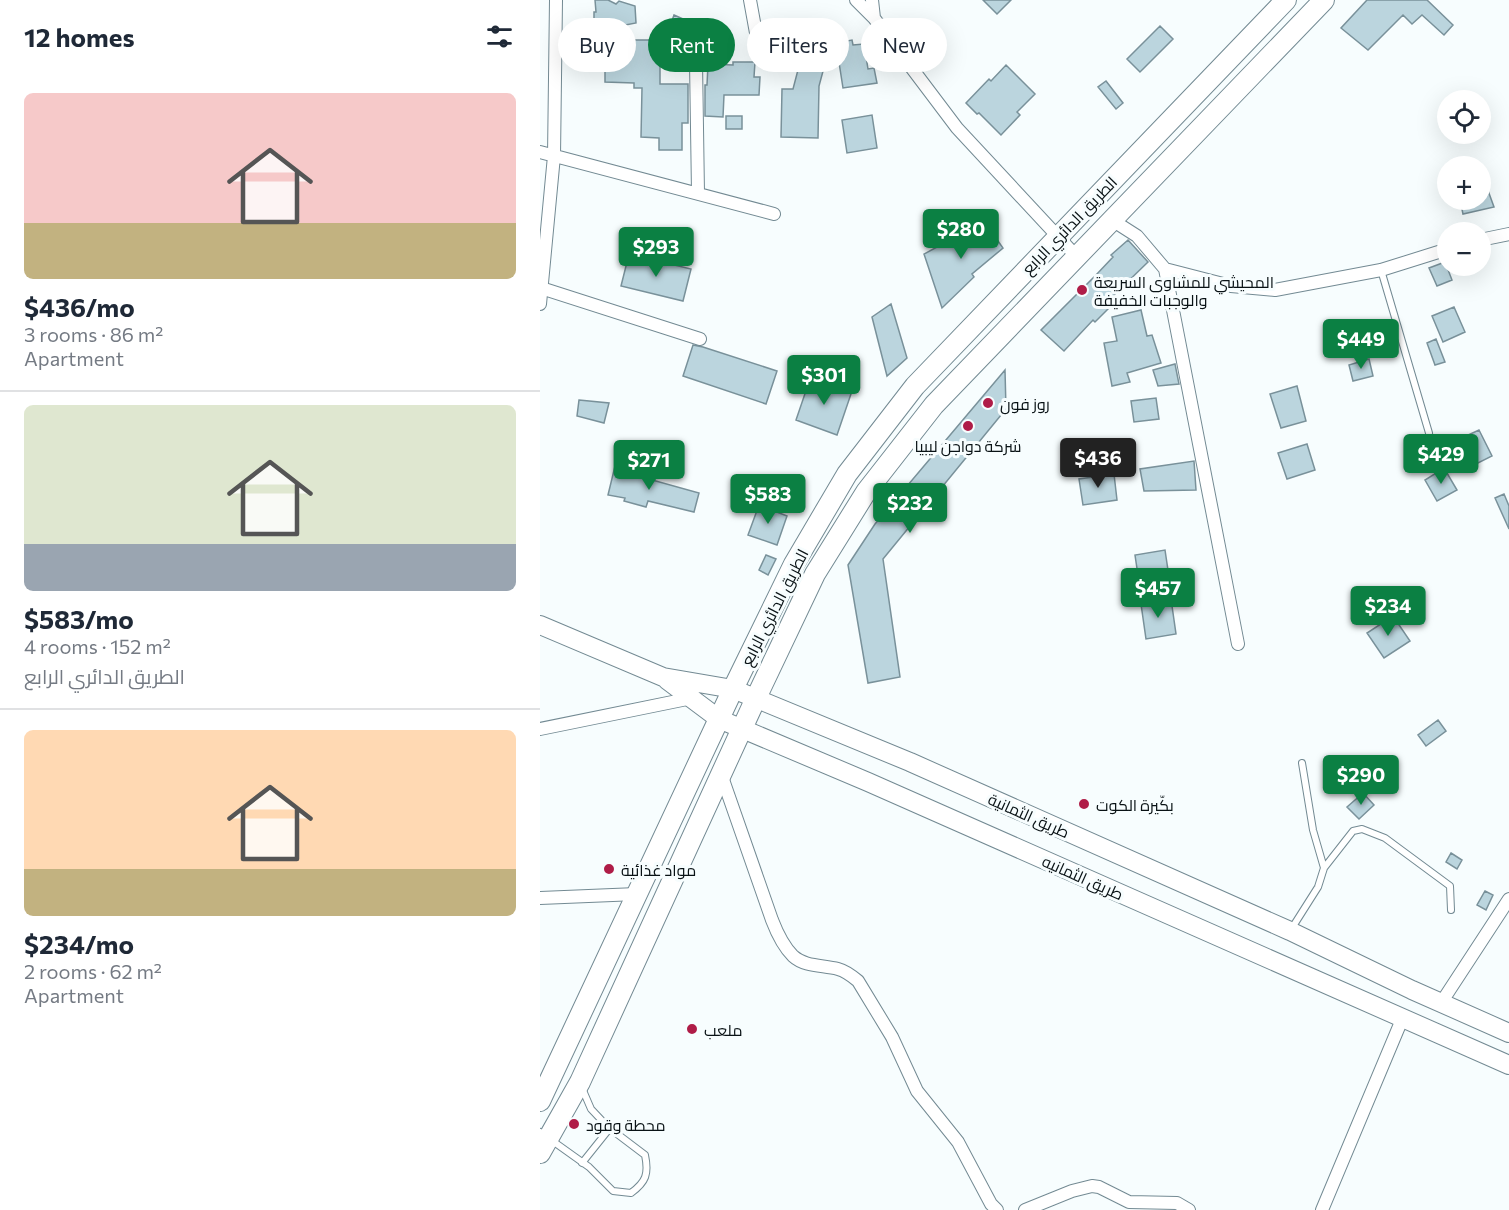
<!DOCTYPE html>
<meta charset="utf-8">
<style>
body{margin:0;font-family:Commissioner,Cairo,sans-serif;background:#f6f6f7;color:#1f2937;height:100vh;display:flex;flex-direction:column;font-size:22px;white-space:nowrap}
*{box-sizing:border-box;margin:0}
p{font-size:20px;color:#747a83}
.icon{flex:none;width:33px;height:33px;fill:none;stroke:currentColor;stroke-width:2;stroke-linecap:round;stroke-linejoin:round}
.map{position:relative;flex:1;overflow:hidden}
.side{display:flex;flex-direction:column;background:#fff;width:540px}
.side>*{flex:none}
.top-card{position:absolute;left:18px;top:18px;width:570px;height:54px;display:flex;gap:12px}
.tools{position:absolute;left:897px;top:90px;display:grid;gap:12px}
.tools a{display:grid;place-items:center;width:54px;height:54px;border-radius:50%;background:#fff;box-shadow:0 6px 24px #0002;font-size:30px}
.price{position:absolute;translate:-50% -51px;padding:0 14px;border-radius:6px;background:#0b8043;color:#fff;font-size:20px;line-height:39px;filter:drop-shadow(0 2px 3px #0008)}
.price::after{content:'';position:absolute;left:50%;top:36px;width:18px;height:14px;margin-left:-9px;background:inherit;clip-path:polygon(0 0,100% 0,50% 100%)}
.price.on{background:#222;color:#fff}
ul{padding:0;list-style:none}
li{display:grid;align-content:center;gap:12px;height:318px;padding:0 24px}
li+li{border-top:2px solid #e0e1e3}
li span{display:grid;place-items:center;height:186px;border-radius:9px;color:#555}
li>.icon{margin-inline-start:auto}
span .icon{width:108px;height:108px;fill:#fffc;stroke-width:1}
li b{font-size:26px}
h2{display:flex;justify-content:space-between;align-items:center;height:72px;padding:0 24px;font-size:26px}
.pill{padding:0 21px;border-radius:27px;background:#fff;box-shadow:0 6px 24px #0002;font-size:21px;line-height:54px}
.pill.on{background:#0b8043;color:#fff}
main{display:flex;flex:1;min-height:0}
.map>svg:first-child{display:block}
.building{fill:#bbd5de;stroke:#79919a;stroke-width:1.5}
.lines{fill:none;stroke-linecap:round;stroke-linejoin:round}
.lane-casing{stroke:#738a93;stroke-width:8}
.street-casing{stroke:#738a93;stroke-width:14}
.secondary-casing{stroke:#738a93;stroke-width:20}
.primary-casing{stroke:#738a93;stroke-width:22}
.lane{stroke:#fff;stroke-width:6}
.street{stroke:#fff;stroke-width:12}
.secondary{stroke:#fff;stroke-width:18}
.primary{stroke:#fff;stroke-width:20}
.poi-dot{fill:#af1c47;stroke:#f7fdfe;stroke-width:2}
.labels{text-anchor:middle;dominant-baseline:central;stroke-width:6;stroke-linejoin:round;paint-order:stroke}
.street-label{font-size:16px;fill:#091215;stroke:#f7fdfe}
.poi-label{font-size:16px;fill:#091215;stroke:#f7fdfe;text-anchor:start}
</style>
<main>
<section class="side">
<h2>12 homes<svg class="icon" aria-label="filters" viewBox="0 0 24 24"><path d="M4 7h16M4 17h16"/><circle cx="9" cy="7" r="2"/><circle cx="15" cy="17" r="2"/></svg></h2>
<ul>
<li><span style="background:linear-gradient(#f6c9c9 70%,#c2b280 0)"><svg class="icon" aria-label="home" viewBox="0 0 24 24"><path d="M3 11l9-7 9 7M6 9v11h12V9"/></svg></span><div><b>$436/mo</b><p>3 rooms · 86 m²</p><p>Apartment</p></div></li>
<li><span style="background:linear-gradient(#dfe7d0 75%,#9aa5b1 0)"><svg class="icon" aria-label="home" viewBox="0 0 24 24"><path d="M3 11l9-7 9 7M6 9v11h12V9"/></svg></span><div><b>$583/mo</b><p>4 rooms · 152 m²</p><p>الطريق الدائري الرابع</p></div></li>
<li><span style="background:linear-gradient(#ffd9b3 75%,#c2b280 0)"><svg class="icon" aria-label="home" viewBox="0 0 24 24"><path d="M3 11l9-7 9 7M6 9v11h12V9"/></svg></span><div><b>$234/mo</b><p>2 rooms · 62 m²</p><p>Apartment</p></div></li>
</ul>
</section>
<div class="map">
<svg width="969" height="1210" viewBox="0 0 969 1210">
<rect width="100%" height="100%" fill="#f7fdfe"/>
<!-- building -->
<path class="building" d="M55 0H68L76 4 79 1 95 6 96 23 54 31V12H56Z
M443 0H471L457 14Z
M827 0H887L913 25 904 35 882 15 872 24 863 15 828 50 801 28Z
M134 15 152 23 147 36 129 29Z
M278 25 290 26 289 49 279 86 278 138 241 137 242 89H253L264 47 258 48 257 40H253V37H251V27H278Z
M620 26 633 39 600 72 587 59Z
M54 40H120V84H148V123H142V150H119V138L101 137 102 88H94V83L65 82V59H54Z
M312 40 313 45 324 44 328 69 334 68 337 83 303 88 296 43Z
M193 62H215L214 77H220L219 95H184L183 117 165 116V85H167L168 64 193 65Z
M466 65 495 94 477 112 480 115 461 135 439 113 437 114 426 103 449 79 451 81Z
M566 81 583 103 576 109 558 87Z
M332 115 337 148 307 153 302 120Z
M186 116H202V129H186Z
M940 174H942L954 207 923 214 920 200H940Z
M442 218 463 248 432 274 434 277 402 308 384 254 408 241 410 243Z
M588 240 608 262 574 295 578 299 555 322 553 320 524 351 501 330 556 275 573 257 571 255Z
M89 254 151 269 143 301 81 286Z
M905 262 912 280 897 286 889 268Z
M351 304 367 358 347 376 332 317Z
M914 307 925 332 903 342 892 316Z
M601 310 607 336 612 335 621 363 587 373 590 382 572 386 564 343 577 341 572 317Z
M896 339 905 362 895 365 887 343Z
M153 345 163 347 237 371 226 404 143 376Z
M829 359 833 376 813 381 809 365Z
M635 364 639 384 618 386 613 370Z
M465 370 466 409 343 559 360 677 328 683 308 565 335 524Z
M271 376 312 391 297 435 256 420Z
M757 386 766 421 741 428 730 394Z
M616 398 619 419 594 422 591 401Z
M39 400 69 403 64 423 37 416Z
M939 430 952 456 930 467 917 440Z
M767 444 775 470 747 479 738 453Z
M654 461 656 490 604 491 600 469Z
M76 462 89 465 87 473 159 493 154 512 108 501 106 507 84 501 85 498 68 495Z
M904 468 917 490 897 501 885 480Z
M574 474 577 500 543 505 539 479Z
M964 494 969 506V529L955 498Z
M219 505 247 516 237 545 208 535Z
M625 550 629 577 599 582 595 555Z
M226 555 236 559 228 575 219 570Z
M631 599 636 634 606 639 601 604Z
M853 616 870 641 844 658 827 633Z
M898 720 906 731 886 746 878 735Z
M823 793 834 805 819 819 807 807Z
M911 853 922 860 917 869 906 862Z
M945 891 953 895 946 910 937 905Z"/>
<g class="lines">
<!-- lane casing -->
<g class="lane-casing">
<path id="lane" d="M841 270 889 433
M784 868 813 831 822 829 845 838 910 886 911 910
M752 928 778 887 784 868 773 830 762 763
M0 1132 49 1167 73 1191 91 1193C106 1182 109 1174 105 1155L68 1127 51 1109 42 1088
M42 1163 70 1128"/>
</g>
<!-- street casing -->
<g class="street-casing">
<path id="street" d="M210 0 220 55
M316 0 334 18
M332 0 334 18 417 128 536 256
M156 62 158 193
M0 152 234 214
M572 220 597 236 625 269 691 286 735 290 841 270 908 249
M940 240 969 234
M625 269 698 644
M1 288 160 339
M0 304 14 156 16 0
M0 729 152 698
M181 774 232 920C237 933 243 946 253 956 265 967 283 965 298 969 306 971 312 976 318 981L352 1037 377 1091 418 1142 451 1204 457 1210
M0 898 97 894
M901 1003 969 899
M485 1210 532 1191 552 1186 559 1187 589 1202 637 1203 649 1210
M782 1210 863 1017"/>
</g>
<!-- secondary casing -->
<g class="secondary-casing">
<path id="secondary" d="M0 625 123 677 193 689 370 762 750 931 872 990 969 1033
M127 680 179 719 328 782 969 1065"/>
</g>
<!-- primary casing -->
<g class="primary-casing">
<path id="primary" d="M0 1101 193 689 254 564 307 474 375 386 746 0
M0 1153 40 1082 216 698 275 574 326 492 394 405 784 0"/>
</g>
<!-- lane -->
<use href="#lane" class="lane"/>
<!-- street -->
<use href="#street" class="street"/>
<!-- secondary -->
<use href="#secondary" class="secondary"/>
<!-- primary -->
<use href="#primary" class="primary"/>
</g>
<!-- markers -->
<g class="poi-dot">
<circle cx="542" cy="290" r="6"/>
<circle cx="448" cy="403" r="6"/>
<circle cx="428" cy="426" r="6"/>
<circle cx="544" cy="804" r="6"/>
<circle cx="69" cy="869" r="6"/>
<circle cx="152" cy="1029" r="6"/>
<circle cx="34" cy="1124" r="6"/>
</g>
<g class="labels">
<!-- street labels -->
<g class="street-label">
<text transform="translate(529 225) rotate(-46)">الطريق الدائري الرابع</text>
<text transform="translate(234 607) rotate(-63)">الطريق الدائري الرابع</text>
<text transform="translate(489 815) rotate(24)">طريق الثمانية</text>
<text transform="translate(543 877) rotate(24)">طريق الثمانيه</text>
</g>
<!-- poi labels -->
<g class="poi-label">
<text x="554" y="281">المحيشي للمشاوي السريعة<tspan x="554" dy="18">والوجبات الخفيفة</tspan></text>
<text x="460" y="403">روز فون</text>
<text x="428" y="445" text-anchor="middle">شركة دواجن ليبيا</text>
<text x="556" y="804">بكّيرة الكوت</text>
<text x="81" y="869">مواد غذائية</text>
<text x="164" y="1029">ملعب</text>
<text x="46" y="1124">محطة وقود</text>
</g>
</g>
</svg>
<div class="tools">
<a><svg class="icon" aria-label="locate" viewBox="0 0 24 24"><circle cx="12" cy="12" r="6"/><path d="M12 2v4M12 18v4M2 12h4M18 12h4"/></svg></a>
<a>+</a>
<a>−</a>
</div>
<b class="price" style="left:421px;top:260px">$280</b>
<b class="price" style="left:116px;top:278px">$293</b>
<b class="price" style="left:821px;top:370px">$449</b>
<b class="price" style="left:284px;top:406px">$301</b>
<b class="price" style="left:901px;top:485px">$429</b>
<b class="price on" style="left:558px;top:489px">$436</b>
<b class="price" style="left:109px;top:491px">$271</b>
<b class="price" style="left:228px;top:525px">$583</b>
<b class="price" style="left:370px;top:534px">$232</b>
<b class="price" style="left:618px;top:619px">$457</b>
<b class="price" style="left:848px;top:637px">$234</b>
<b class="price" style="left:821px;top:806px">$290</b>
<div class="top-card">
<a class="pill">Buy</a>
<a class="pill on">Rent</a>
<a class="pill">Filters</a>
<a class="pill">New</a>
</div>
</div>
</main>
